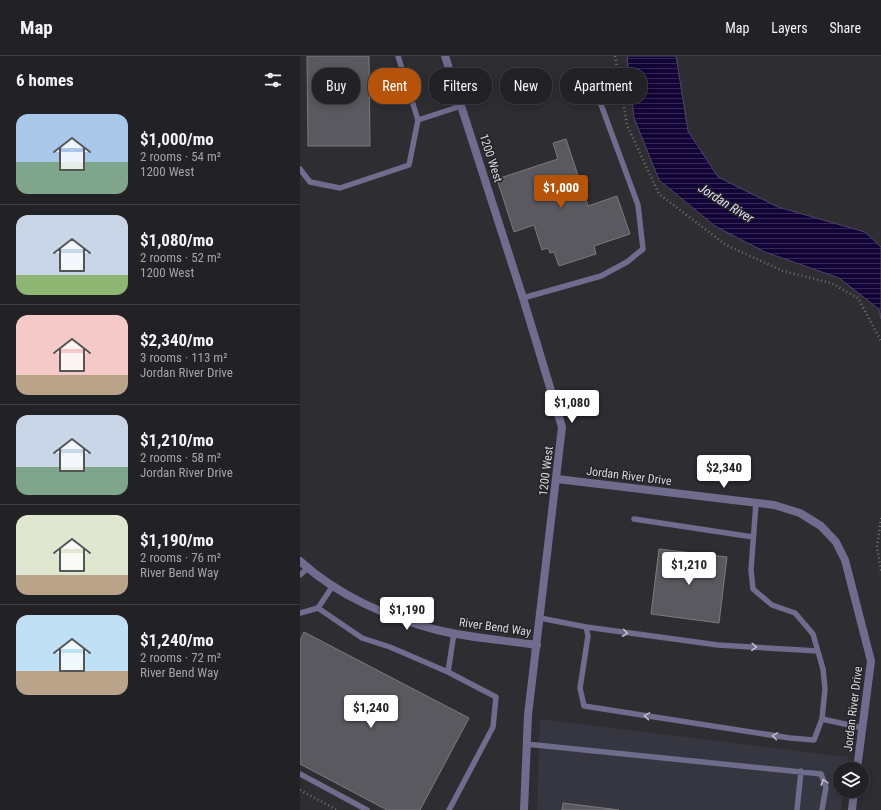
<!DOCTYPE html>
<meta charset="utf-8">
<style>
body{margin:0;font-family:"Roboto Condensed",sans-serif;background:#2e2f32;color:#f1f3f6;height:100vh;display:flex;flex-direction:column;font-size:15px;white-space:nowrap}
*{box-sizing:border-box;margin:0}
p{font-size:13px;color:#a2a4a7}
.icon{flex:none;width:22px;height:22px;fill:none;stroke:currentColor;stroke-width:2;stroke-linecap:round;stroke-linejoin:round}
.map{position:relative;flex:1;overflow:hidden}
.panel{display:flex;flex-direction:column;background:#222226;width:300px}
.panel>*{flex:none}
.top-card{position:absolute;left:12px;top:12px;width:380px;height:36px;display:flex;gap:8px}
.tools{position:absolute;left:533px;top:706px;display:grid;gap:8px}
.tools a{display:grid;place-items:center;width:36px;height:36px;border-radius:50%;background:#222226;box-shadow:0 2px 10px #0003,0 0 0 1px #3f3f43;font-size:20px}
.price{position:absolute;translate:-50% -34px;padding:0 9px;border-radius:4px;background:#fff;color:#222;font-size:13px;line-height:26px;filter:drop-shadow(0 1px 2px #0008)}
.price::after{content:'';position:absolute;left:50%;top:24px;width:12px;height:9px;margin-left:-6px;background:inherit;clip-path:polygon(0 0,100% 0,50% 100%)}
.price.on{background:#b45309;color:#fff}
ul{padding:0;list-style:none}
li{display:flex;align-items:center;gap:12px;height:100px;padding:0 16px}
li+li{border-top:1px solid #3f3f43}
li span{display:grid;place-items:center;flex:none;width:112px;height:80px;border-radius:12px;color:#555}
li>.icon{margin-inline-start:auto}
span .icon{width:48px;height:48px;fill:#fffc;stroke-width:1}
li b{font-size:17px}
h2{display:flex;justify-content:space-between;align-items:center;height:48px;padding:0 16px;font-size:17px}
.pill{padding:0 14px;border-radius:16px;background:#222226;box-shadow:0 2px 10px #0003,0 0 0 1px #3f3f43;font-size:14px;line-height:36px}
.pill.on{background:#b45309;color:#fff}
header{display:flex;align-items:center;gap:24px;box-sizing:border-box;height:56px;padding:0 20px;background:#222226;border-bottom:1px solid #3f3f43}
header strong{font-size:19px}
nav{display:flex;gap:22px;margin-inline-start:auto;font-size:14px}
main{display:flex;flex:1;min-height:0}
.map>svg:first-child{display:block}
.built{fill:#363641}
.water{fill:url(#water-rules);stroke:#4e4469}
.building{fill:#59595f;stroke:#7a7a80}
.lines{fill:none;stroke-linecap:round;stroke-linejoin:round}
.path{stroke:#737377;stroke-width:2.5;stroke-dasharray:1 3;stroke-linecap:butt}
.lane{stroke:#6f6c8e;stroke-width:5.5}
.street{stroke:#6f6c8e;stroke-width:8}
.oneway{stroke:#bebdc8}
.labels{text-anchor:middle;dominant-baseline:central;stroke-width:3;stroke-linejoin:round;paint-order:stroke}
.street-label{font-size:12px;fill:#d8d8db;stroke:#242329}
.water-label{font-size:13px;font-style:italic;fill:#dfdef4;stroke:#242329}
</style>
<header>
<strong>Map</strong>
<nav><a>Map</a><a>Layers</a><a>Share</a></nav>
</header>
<main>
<section class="panel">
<h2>6 homes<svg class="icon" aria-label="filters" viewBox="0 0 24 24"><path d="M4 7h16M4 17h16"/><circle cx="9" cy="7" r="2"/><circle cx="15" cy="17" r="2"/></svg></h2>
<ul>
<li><span style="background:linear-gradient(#a9c7e8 60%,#7fa58c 0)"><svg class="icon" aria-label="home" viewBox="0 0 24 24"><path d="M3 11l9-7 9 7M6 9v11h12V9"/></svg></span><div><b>$1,000/mo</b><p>2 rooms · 54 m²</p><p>1200 West</p></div></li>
<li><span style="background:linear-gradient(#c9d6e8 75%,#8fb573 0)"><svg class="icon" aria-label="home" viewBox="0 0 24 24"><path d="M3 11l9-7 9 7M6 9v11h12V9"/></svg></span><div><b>$1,080/mo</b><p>2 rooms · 52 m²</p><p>1200 West</p></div></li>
<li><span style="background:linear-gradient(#f6c9c9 75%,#b9a48a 0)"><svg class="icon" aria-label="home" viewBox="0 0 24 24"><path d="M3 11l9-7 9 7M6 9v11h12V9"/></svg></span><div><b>$2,340/mo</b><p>3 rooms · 113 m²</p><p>Jordan River Drive</p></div></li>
<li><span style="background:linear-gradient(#c9d6e8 65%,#7fa58c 0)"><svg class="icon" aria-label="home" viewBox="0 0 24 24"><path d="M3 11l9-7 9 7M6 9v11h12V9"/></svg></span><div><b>$1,210/mo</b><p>2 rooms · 58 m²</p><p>Jordan River Drive</p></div></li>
<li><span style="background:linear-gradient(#dfe7d0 75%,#b9a48a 0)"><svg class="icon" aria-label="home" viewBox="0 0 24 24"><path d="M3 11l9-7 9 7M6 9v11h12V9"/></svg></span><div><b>$1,190/mo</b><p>2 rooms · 76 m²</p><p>River Bend Way</p></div></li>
<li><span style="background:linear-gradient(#bfe0f5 70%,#b9a48a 0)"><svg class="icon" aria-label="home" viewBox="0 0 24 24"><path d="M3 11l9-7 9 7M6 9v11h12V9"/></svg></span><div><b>$1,240/mo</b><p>2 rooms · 72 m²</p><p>River Bend Way</p></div></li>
</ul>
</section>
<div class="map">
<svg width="581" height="754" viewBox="0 0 581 754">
<defs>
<pattern id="water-rules" width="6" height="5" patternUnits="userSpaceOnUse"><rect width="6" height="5" fill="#130438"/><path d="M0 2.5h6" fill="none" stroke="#352854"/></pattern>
</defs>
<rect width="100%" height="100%" fill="#2d2d32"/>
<!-- built -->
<path class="built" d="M240 663 548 701 547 713H540V735H544L541 754H237Z"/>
<!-- water -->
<path class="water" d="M327 0H376L388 75 418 121 478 151 565 176 581 191V263L579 253 539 222 465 196 415 170 359 124 334 62Z"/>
<!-- building -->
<path class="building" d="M7 0H69L70 90H8Z
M266 83 288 150 317 140 330 178 294 190 296 198 259 210 254 196 250 197 248 192 242 194 234 169 214 176 197 123 258 103 253 87Z
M359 493 427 501 419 567 351 558Z
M4 576 169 662 120 754H87L0 708V584Z
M263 747 319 754H262Z"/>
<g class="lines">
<!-- path -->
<path class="path" d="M315 0 327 69 359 138 426 189 483 215 531 227 558 242 581 285
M581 462 577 491 581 515
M0 734 37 754"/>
<!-- lane -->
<path class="lane" d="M98 0 118 64 161 50
M0 113 10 126 40 132 109 109 118 64
M223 242 301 220 327 206 343 193 338 149 296 35
M334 463 453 481
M0 519 8 512
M18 552 62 582 90 591 148 616
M0 557 18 552 32 531
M240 562 286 571 288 580 280 632 284 650 490 682 514 684 522 663 525 633 523 613 513 578 495 557 472 549 453 533 451 514 456 447
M286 571 418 589 518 595
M522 663 563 672
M226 688 521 718 526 731 522 754
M0 718 67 754
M149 754 193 671 196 641 148 616 154 577
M497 754 501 715"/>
<!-- street -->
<path class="street" d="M145 0 223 242 262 371 228 659 224 754
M257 423 474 449 500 457 521 470 536 486 545 504 571 605 557 713
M0 505C37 539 89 562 137 574 170 582 204 584 237 589
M552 754 554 735"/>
</g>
<!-- one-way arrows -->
<defs><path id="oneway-chevron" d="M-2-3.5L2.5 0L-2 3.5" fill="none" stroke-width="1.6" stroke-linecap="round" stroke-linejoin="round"/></defs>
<g class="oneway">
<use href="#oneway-chevron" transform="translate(325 577) rotate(8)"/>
<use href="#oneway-chevron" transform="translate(454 591) rotate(3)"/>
<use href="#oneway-chevron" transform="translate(347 660) rotate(-171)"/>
<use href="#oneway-chevron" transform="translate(475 680) rotate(-171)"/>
<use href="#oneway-chevron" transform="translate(524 726) rotate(-108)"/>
</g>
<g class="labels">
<!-- street labels -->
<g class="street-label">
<text transform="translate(191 102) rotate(72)">1200 West</text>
<text transform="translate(246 415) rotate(-83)">1200 West</text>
<text transform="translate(329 420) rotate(7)">Jordan River Drive</text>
<text transform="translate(195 571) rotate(8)">River Bend Way</text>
<text transform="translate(553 653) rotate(-83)">Jordan River Drive</text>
</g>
<!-- water labels -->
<g class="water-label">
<text transform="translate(426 147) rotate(32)">Jordan River</text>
</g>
</g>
</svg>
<div class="tools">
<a><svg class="icon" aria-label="layers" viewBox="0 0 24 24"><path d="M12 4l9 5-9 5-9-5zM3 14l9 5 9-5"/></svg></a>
</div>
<b class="price on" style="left:261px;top:153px">$1,000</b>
<b class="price" style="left:272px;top:368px">$1,080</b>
<b class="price" style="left:424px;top:433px">$2,340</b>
<b class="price" style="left:389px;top:530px">$1,210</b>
<b class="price" style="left:107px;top:575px">$1,190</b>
<b class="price" style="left:71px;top:673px">$1,240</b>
<div class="top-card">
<a class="pill">Buy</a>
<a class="pill on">Rent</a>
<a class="pill">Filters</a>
<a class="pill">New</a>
<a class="pill">Apartment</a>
</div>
</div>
</main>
